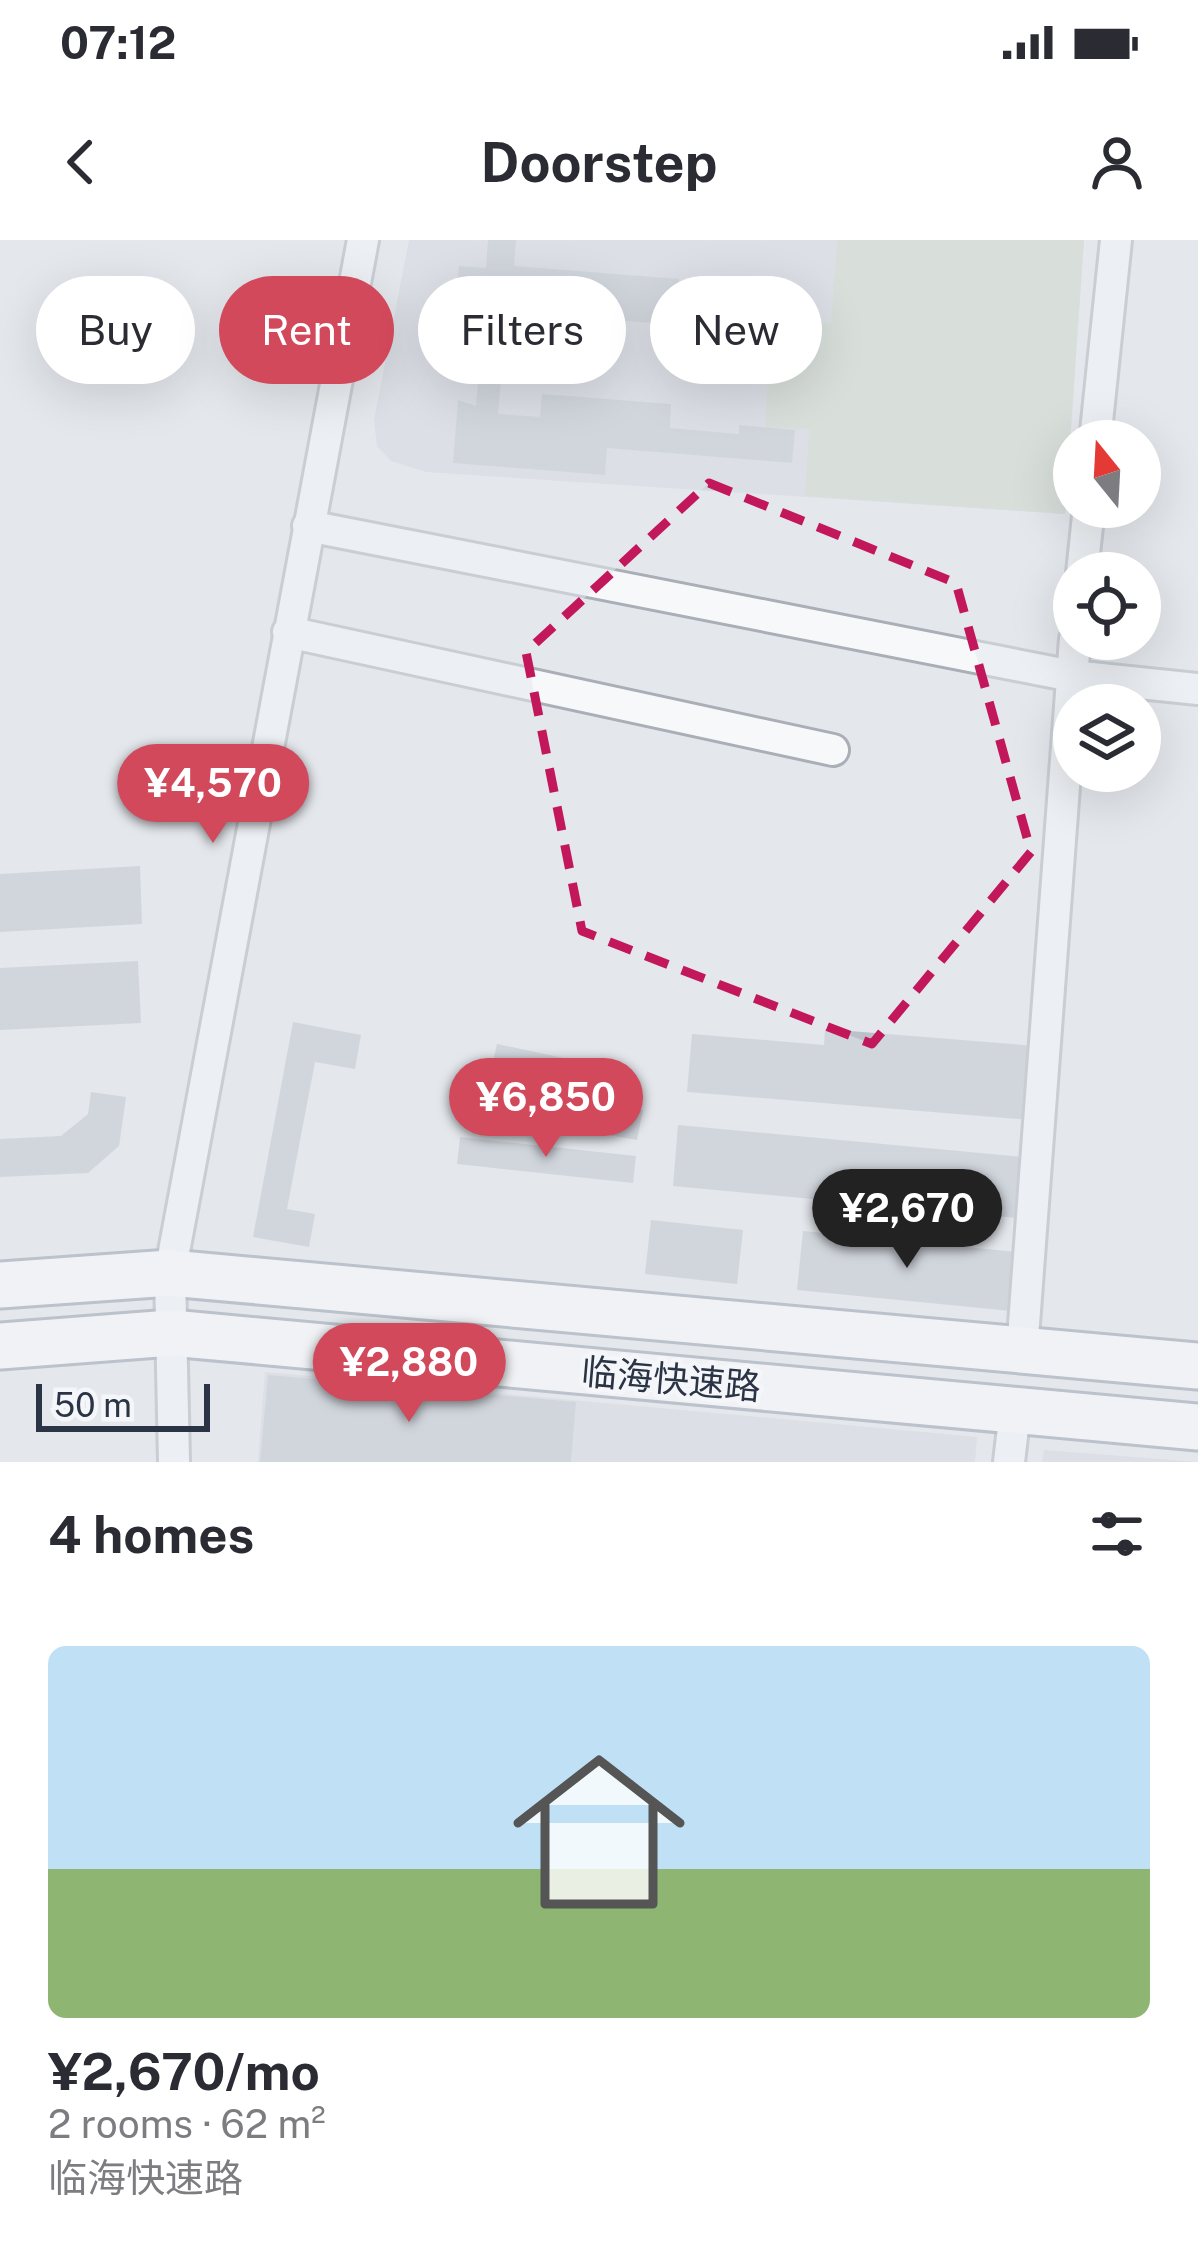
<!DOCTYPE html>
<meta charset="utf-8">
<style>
body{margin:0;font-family:"Public Sans","Noto Sans SC",sans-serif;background:#f7f7f7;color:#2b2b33;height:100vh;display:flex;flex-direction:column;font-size:45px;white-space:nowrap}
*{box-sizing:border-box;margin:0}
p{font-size:39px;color:#7c7c81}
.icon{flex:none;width:66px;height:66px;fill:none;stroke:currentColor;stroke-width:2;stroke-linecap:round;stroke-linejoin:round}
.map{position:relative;height:1222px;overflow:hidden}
.details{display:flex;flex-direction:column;background:#fff;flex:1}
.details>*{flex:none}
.hud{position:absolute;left:36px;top:36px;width:1128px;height:108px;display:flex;gap:24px}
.needle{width:78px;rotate:342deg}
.fabs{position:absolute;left:1053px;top:180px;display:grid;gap:24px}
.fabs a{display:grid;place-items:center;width:108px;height:108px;border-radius:50%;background:#fff;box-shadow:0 12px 48px #0002;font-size:60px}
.scale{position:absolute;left:36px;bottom:30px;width:174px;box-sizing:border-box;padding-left:12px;border:6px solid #2b3445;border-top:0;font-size:33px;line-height:42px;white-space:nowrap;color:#2b3445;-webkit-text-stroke:9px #f4f6f9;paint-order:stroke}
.price{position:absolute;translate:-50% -102px;padding:0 27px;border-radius:42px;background:#d1495b;color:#fff;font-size:39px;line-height:78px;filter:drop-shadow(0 3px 6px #0008)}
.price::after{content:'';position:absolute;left:50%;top:72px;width:36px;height:27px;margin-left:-18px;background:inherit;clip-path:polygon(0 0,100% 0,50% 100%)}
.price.active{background:#222;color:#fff}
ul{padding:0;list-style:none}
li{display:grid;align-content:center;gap:24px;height:636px;padding:0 48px}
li+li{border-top:3px solid #e1e1e2}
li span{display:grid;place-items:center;height:372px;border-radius:18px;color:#555}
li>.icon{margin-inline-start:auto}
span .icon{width:216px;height:216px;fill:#fffc;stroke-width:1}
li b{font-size:51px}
h2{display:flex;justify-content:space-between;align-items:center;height:144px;padding:0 48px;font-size:51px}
.chip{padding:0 42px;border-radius:54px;background:#fff;box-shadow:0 12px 48px #0002;font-size:42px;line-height:108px}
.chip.active{background:#d1495b;color:#fff}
.status{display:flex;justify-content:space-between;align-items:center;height:84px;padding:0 60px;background:#fff;direction:ltr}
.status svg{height:33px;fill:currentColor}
header{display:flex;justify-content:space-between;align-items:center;height:156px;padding:0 48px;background:#fff;font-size:54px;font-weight:700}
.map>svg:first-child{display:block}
.built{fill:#d2d6de}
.green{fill:#c9d6c5}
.building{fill:#bbc0ca}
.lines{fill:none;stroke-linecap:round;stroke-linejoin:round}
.minor-casing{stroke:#a9aeb7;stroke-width:36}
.highway-casing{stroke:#8b94a3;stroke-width:51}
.minor{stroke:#f7f8fa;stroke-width:30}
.highway{stroke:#fff;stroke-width:45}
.marked{fill:none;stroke:#c2185b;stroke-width:9;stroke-dasharray:24 15;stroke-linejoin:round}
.labels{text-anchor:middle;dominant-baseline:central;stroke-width:9;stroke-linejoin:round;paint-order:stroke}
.street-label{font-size:36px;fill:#2b3445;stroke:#f4f6f9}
</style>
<div class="status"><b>07:12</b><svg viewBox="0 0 49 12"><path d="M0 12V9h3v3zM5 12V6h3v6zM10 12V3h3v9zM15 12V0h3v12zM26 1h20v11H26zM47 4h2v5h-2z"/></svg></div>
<header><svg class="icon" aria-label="back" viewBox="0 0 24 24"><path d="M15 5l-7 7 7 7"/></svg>Doorstep<svg class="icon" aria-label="person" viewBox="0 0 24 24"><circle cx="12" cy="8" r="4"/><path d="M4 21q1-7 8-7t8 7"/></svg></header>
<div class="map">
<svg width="1198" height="1222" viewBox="0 0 1198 1222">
<rect width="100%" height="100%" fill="#e4e7ec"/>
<!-- built -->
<path class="built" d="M409 0H1084L1065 274 426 232 391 221 377 206 374 180Z
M265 1132 977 1197 975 1222H258Z
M1044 1210 1198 1222H1042Z"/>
<!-- green -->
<path class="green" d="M837 0H1084L1065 274 805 256 809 189 765 187 771 80 831 83Z"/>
<!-- building -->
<path class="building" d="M488 0H516L514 26 679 39 676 85 507 71 498 174 540 177 542 154 671 164 670 188 739 194V185L795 190 792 223 607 208 605 235 453 223 458 160 476 166 485 61 456 59 459 26 486 28Z
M140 626 142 684 0 692V634Z
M138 721 141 783 0 790V728Z
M293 782 361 795 355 829 315 822 287 969 315 974 309 1007 253 997Z
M825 789 1036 806 1030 880 687 852 692 794 824 805Z
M497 804 630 832 624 859 491 830Z
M473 839 643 870 637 900 467 870Z
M91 852 126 857 119 906 88 933 0 937V899L61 896 88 874Z
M678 885 1023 917 1017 978 673 946Z
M460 897 636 916 633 943 457 924Z
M651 980 743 990 737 1044 645 1034Z
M803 991 1017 1012 1011 1071 797 1050Z
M268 1135 576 1162 571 1222H260Z"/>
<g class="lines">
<!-- minor casing -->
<g class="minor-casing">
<path id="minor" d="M1095 201 1116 0
M308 286 1072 436 1198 449
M1082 333 1089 267
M288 392 833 510
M1022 1111 1075 399
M174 1222 170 1033 363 0
M1009 1222 1015 1171"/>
</g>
<!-- highway casing -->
<g class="highway-casing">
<path id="highway" d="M0 1045 170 1033 1198 1126
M0 1106 171 1093 1198 1187"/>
</g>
<!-- minor -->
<use href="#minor" class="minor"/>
<!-- highway -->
<use href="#highway" class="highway"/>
</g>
<!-- marked area -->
<path d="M0 0H1198V1222H0ZM709 243 956 343 1031 612 872 804 582 691 526 412Z" fill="#e4e7ec" fill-opacity=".55" fill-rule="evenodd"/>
<path class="marked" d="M709 243 956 343 1031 612 872 804 582 691 526 412Z"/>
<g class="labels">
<!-- street labels -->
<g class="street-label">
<text transform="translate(671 1139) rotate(5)">临海快速路</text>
</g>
</g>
</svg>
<div class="fabs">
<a><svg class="needle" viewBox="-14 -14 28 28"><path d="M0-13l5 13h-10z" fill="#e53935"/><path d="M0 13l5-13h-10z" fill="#7c7c81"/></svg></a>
<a><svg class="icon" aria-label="locate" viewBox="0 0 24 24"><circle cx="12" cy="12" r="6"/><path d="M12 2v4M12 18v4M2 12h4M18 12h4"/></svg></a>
<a><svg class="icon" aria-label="layers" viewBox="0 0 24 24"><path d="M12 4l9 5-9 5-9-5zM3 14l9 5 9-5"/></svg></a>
</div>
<div class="scale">50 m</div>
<b class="price" style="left:213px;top:606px">¥4,570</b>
<b class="price" style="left:546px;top:920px">¥6,850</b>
<b class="price active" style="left:907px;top:1031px">¥2,670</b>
<b class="price" style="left:409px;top:1185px">¥2,880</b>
<div class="hud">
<a class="chip">Buy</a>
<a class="chip active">Rent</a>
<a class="chip">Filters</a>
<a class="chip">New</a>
</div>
</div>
<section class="details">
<h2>4 homes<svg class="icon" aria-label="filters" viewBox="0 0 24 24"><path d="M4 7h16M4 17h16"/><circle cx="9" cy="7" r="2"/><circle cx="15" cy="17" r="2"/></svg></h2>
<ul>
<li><span style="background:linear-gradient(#bfe0f5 60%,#8fb573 0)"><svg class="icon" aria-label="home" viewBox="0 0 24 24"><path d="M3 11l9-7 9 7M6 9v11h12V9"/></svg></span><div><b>¥2,670/mo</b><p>2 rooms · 62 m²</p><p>临海快速路</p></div></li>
</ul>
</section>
